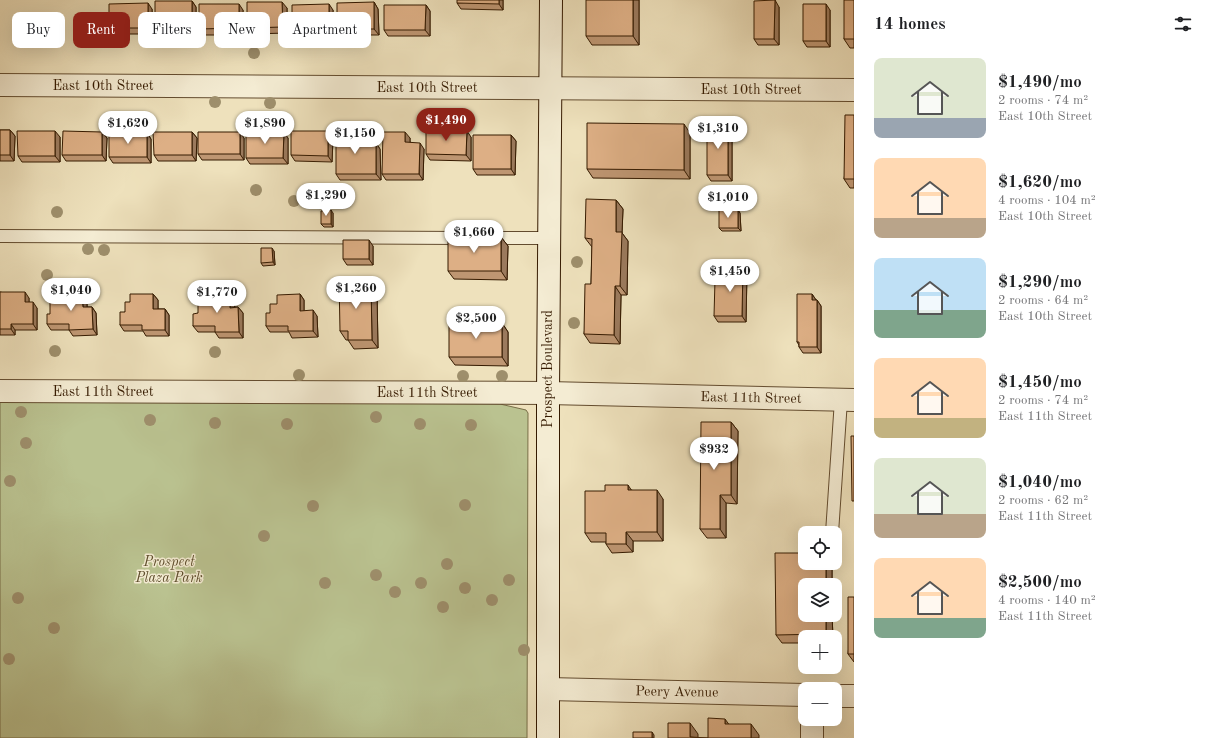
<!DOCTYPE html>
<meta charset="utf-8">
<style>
body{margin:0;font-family:"Old Standard TT",serif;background:#f6f6f6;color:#202124;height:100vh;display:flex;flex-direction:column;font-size:15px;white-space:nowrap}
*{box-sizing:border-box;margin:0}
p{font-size:13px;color:#757577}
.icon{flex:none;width:22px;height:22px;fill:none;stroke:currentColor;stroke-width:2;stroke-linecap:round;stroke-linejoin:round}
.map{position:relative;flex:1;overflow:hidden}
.side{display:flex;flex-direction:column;background:#fff;width:360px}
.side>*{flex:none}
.top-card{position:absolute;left:12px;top:12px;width:380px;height:36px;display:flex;gap:8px}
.fabs{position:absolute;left:798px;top:526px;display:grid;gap:8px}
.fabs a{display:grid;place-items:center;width:44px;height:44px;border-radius:8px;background:#fff;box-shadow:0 4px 16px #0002;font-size:20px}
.price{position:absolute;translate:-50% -34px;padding:0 9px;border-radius:14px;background:#fff;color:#222;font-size:13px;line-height:26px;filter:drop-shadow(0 1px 2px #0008)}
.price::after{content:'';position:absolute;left:50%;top:24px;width:12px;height:9px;margin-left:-6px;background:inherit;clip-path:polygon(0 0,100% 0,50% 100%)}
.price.active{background:#8f2418;color:#fff}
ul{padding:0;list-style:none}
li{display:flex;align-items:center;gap:12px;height:100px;padding:0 20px}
li span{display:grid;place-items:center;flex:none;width:112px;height:80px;border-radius:8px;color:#555}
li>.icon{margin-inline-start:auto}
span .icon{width:48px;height:48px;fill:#fffc;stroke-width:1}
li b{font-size:17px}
h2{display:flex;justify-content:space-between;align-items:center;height:48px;padding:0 20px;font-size:17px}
.chip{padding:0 14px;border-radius:8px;background:#fff;box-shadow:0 4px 16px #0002;font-size:14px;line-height:36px}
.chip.active{background:#8f2418;color:#fff}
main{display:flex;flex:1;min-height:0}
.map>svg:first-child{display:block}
.green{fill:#bac290;stroke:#786e48}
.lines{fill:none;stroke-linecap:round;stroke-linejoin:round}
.lane-casing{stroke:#634c2f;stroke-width:14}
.street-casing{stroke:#634c2f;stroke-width:24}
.secondary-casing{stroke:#351a00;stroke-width:24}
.lane{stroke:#f4ecd3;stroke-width:12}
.street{stroke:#f4ecd3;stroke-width:22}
.secondary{stroke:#f4ecd3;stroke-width:22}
.tree{fill:#9e8f6c}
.wall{fill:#be9672;stroke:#351a00}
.shaded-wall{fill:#9b7a5d;stroke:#351a00}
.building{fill:#ddaf85;stroke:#351a00}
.labels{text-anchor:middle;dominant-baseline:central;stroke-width:3;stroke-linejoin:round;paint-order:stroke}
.street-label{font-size:14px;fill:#351a00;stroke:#f4ecd3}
.park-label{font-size:14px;font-style:italic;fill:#5d4c2b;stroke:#f4ecd3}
</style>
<main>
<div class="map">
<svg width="854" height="738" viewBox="0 0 854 738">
<rect width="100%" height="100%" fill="#eee1bc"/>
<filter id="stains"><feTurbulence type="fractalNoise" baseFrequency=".005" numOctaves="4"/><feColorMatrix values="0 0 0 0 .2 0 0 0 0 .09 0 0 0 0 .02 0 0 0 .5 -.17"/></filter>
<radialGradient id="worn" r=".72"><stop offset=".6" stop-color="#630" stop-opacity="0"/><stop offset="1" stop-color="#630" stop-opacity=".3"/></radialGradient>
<!-- green -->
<path class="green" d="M0 401 500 404 526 410 528 413 527 738H0Z"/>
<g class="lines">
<!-- lane casing -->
<g class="lane-casing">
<path id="lane" d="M0 236 464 238
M487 238H549
M832 533 841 400"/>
</g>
<!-- street casing -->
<g class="street-casing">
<path id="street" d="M0 85 854 90
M0 391 548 393 854 400
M548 689 805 695
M835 696H854
M812 719V738"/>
</g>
<!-- secondary casing -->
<g class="secondary-casing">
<path id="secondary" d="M548 738V393L551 0"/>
</g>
<!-- lane -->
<use href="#lane" class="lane"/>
<!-- street -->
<use href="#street" class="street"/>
<!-- secondary -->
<use href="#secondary" class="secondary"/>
</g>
<!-- trees -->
<g class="tree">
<circle cx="254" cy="53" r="6"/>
<circle cx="215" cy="102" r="6"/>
<circle cx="270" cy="103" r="6"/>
<circle cx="465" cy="118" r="6"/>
<circle cx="146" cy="127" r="6"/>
<circle cx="256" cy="190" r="6"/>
<circle cx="294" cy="201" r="6"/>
<circle cx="57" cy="212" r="6"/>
<circle cx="88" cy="249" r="6"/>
<circle cx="104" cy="250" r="6"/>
<circle cx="577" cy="262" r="6"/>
<circle cx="47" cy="275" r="6"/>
<circle cx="574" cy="323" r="6"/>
<circle cx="55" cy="351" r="6"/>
<circle cx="215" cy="352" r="6"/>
<circle cx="299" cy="375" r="6"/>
<circle cx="463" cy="376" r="6"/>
<circle cx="502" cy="376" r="6"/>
<circle cx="21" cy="412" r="6"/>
<circle cx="376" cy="417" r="6"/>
<circle cx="150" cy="420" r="6"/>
<circle cx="215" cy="423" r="6"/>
<circle cx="287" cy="424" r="6"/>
<circle cx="420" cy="424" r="6"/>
<circle cx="471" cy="425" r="6"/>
<circle cx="26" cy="443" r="6"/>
<circle cx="10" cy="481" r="6"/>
<circle cx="465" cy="505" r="6"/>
<circle cx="313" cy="506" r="6"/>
<circle cx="264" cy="536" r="6"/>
<circle cx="447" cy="564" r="6"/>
<circle cx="376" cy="575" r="6"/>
<circle cx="509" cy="580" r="6"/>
<circle cx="325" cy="583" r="6"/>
<circle cx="421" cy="583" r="6"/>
<circle cx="465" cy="588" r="6"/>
<circle cx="395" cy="592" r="6"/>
<circle cx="18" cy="598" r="6"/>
<circle cx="492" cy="600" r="6"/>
<circle cx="443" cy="607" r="6"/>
<circle cx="54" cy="628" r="6"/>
<circle cx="524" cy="650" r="6"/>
<circle cx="9" cy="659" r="6"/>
</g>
<!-- wall -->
<path class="wall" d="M503 0V10L461 9 457 3Z
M639 0V45H592L586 36Z
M854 0V48H850L844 39Z
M192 1 196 7V33L159 32 155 26Z
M374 2 378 9 379 35H342L337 29Z
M426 5 430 11V36H388L384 30Z
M779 7V45H758L754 39Z
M287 8V33L251 34 247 28Z
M152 9 153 34H114L109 28Z
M243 10V35H203L199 29Z
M333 10V36H296L292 30Z
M830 10V47H807L803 41Z
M854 115V188H850L844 179Z
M0 130H10L15 136 14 161H0Z
M102 132 107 138 106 161H66L62 155Z
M192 132 197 138 196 161H158L154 155Z
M360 132 364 138V143H376L380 149 381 180H340L336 174Z
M732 132V181H711L707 175Z
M147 133 151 139V163H113L109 157Z
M690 133V179L593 178 587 169Z
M511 135 516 141 515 175H477L473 169Z
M60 137V162H22L18 156Z
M471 137V161L430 160 426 154Z
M244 138V160H202L198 154Z
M288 138V164H250L246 158Z
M333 138 332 162 295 161 291 155Z
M410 138V142L424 149 423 180H386L382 174Z
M616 200 623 209 622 233 628 241 627 295H621L620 344 590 343 584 334 591 284 592 247 585 238Z
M738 210 740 213 741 231H722L719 228Z
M333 213V227H324L321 224Z
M501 237 508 246 507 280 454 279 448 271Z
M373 246V265H347L343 259Z
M274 251 275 265 263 266 261 263Z
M743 266 747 272 746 322H718L714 316 727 280Z
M360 285 377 293 378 348 354 349 348 340H346L340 331Z
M0 292 29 298V302L37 308V330H15V335H0Z
M230 293 234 299 235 307H238L243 313V338H219L215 332H198L193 326 198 313 204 304Z
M153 294 158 300V309H165L169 315V336H146L143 331H124L120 325 125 312 130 302Z
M300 294 304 300V311L317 316 318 337 292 338 289 332H270L266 326 270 313 277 304Z
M812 294 816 300H817L821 306V353H803L799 347V345L797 342Z
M87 299V307H92L96 313 97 335 73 336 69 330H51L47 324 57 301Z
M502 323 508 332V366L455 365 449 357Z
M731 422 738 431 737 504 726 503V538H707L700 529Z
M631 490 663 499V541H633V552L612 553 606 544V542H591L585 533 605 491Z
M805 563H832V585L805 615H832L833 637H805V643H782L776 635Z
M854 597V662L848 654Z"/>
<!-- shaded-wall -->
<path class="shaded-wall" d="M499 0H503V10L499 4Z
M633 0H639V45L633 36Z
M775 0 779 7V45L774 39Z
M192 1 196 7V33L192 26Z
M282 2 287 8V33L283 27Z
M374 2 378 9 379 35 374 29Z
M148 3 152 9 153 34 148 28Z
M239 4 243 10V35L239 28Z
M329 4 333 10V36L329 30Z
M826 4 830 10V47L826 41Z
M426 5 430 11V36L425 30Z
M684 124 690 133V179L684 170Z
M728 126 732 132V181L728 175Z
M10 130 15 136 14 161 10 155Z
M55 131 60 137V162L55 156Z
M328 131 333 138 332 162 328 156Z
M467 131 471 137V161L466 155Z
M102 132 107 138 106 161 102 155Z
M192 132 197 138 196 161 192 155Z
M240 132 244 138V160L240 154Z
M284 132 288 138V164L283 158Z
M360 132 364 138V149L360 143Z
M405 132 410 138V148L405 142Z
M147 133 151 139V163L147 157Z
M511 135 516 141 515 175 511 169Z
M376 143 380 149 381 180 376 174Z
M420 143 424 149 423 180 419 174Z
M616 200 623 209 622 233 628 241 627 295 620 286 616 232Z
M331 210 333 213V227L331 224Z
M738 210 740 213 741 231 738 228Z
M501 237 508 246 507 280 501 271Z
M369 240 373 246V265L369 259Z
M272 248 274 251 275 265 273 262Z
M743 266 747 272 746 322 742 316Z
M355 278 361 287 355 285Z
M371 284 377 293 378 348 372 340Z
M615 286 621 295 620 344 614 335Z
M25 292 29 298V308L25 302Z
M82 293 87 299V313L83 307Z
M230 293 234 299 235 314 230 308Z
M153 294 158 300V315L153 309Z
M300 294 304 300V317L300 311Z
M812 294 816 300V306L812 300Z
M817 300 821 306V353L817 347Z
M33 302 37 308V330L33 324Z
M92 307 96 313 97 335 93 329Z
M238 307 243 313V338L239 332Z
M165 309 169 315V336L165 330Z
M313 310 317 316 318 337 313 331Z
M502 323 508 332V366L502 357Z
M11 324 15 330V335L11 329Z
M731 422 738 431 737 504 731 495Z
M628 485 634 494 628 490Z
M657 490 663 499V541L657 532Z
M720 495 726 503V538L720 529Z
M626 532 633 541V552L626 544Z
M826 563H832V585H826Z
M826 615H832L833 637H828L826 634Z
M725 719 733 730 725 724Z
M690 723 698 734V738L690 737Z
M751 724 759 735V738H751Z
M652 732 654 735V738H652Z"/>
<!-- building -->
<path class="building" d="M457 0H499V4L457 3Z
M586 0H633V36H586Z
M775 0 774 39H754V1Z
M844 0H854V39H844Z
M155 1H192V26H155Z
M247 2H282L283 27 247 28Z
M374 2V29H337V3Z
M148 3V28H109V4Z
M199 4H239V28L199 29Z
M329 4V30H292V5Z
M803 4H826V41H803Z
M384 5H426L425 30H384Z
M845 115H854V179H844Z
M587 123 684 124V170L587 169Z
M707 126H728V175H707Z
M0 130H10V155H0Z
M426 130 467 131 466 155 426 154Z
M17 131H55V156H18Z
M63 131 102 132V155H62Z
M291 131H328V156L291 155Z
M153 132H192V155H154Z
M198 132H240V154H198Z
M246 132H284L283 158H246Z
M336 132H360V143H376V174H336Z
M383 132H405V142L420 143 419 174H382Z
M109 133H147V157H109Z
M473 135H511V169H473Z
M586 199 616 200V232H622L620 286H615L614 335 584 334 585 284H591L592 239 585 238Z
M331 210V224H321V211Z
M719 210H738V228H719Z
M448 236 501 237V271H448Z
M343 240H369V259H343Z
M261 248H272L273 262 261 263Z
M727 266H743L742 316H714L715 280H727Z
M339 278H355V285L371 284 372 340H348V331H340Z
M0 292H25V302H33V324H11V329H0Z
M82 293 83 307H92L93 329 69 330V324H47V314H50V301H57V294Z
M230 293V308L238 307 239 332H215V326H193V314L198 313V304H204L203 294Z
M130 294H153V309H165V330H142V325H120V312H125V302H130Z
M300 294V311L313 310V331H288V326H266V313H270V304H277V295Z
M797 294H812V300H817V347H799V342H797Z
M449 323H502V357H449Z
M701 422H731V495H720V529H700Z
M851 436H854V501H852Z
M605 485H628V490H657V532H626V544H606V533H585V491H605Z
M775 553H805V563H826V585H805V615H826V634L776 635Z
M848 597H854V654H848Z
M708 718 725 719V724H751V738H668V723H690V737L708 738Z
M633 732H652V738H633Z"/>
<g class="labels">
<!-- street labels -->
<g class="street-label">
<text x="103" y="86">East 10th Street</text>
<text x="427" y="88">East 10th Street</text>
<text x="751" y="90">East 10th Street</text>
<text transform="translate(548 369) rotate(-90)">Prospect Boulevard</text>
<text x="103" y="392">East 11th Street</text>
<text x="427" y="393">East 11th Street</text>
<text transform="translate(751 398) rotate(1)">East 11th Street</text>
<text transform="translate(677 692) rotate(1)">Peery Avenue</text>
</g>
<!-- park labels -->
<g class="park-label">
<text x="169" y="562">Prospect<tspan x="169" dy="16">Plaza Park</tspan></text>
</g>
</g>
<rect width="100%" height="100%" filter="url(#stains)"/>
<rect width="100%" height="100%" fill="url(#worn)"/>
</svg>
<div class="fabs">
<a><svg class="icon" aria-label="locate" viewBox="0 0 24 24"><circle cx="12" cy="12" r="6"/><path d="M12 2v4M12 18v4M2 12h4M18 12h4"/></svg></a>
<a><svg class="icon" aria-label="layers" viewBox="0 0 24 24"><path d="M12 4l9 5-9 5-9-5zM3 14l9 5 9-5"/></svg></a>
<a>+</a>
<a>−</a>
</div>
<b class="price active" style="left:446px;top:142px">$1,490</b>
<b class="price" style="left:128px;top:145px">$1,620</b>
<b class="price" style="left:265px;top:145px">$1,890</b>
<b class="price" style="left:718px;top:150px">$1,310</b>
<b class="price" style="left:355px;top:155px">$1,150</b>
<b class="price" style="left:326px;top:217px">$1,290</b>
<b class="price" style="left:728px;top:219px">$1,010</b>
<b class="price" style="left:474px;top:254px">$1,660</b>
<b class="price" style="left:730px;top:293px">$1,450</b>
<b class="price" style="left:356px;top:310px">$1,260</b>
<b class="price" style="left:71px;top:312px">$1,040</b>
<b class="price" style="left:217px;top:314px">$1,770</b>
<b class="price" style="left:476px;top:340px">$2,500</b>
<b class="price" style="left:714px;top:471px">$932</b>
<div class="top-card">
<a class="chip">Buy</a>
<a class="chip active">Rent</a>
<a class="chip">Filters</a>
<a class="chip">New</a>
<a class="chip">Apartment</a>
</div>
</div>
<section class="side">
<h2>14 homes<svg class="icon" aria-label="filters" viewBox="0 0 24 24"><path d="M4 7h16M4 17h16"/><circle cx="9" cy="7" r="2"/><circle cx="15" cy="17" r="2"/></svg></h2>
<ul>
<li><span style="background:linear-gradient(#dfe7d0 75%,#9aa5b1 0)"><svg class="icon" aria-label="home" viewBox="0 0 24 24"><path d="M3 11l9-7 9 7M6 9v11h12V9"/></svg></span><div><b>$1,490/mo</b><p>2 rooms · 74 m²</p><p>East 10th Street</p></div></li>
<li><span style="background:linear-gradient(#ffd9b3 75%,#b9a48a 0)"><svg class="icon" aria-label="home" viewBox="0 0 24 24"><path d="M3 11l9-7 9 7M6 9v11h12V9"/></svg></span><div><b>$1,620/mo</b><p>4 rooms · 104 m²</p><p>East 10th Street</p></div></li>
<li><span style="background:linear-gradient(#bfe0f5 65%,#7fa58c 0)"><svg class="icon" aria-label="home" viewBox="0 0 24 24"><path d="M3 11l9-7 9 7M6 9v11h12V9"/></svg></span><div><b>$1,290/mo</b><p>2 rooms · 64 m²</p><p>East 10th Street</p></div></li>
<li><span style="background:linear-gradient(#ffd9b3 75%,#c2b280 0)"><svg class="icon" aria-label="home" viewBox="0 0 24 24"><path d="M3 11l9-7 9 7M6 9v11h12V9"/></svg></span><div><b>$1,450/mo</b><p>2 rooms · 74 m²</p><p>East 11th Street</p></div></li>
<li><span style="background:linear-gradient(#dfe7d0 70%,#b9a48a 0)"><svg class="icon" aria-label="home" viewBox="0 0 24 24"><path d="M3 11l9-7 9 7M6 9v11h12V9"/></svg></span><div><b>$1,040/mo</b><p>2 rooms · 62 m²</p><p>East 11th Street</p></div></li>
<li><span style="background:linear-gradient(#ffd9b3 75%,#7fa58c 0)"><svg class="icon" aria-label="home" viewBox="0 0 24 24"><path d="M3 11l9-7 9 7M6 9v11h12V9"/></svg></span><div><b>$2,500/mo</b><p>4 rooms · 140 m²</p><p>East 11th Street</p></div></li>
</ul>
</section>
</main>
